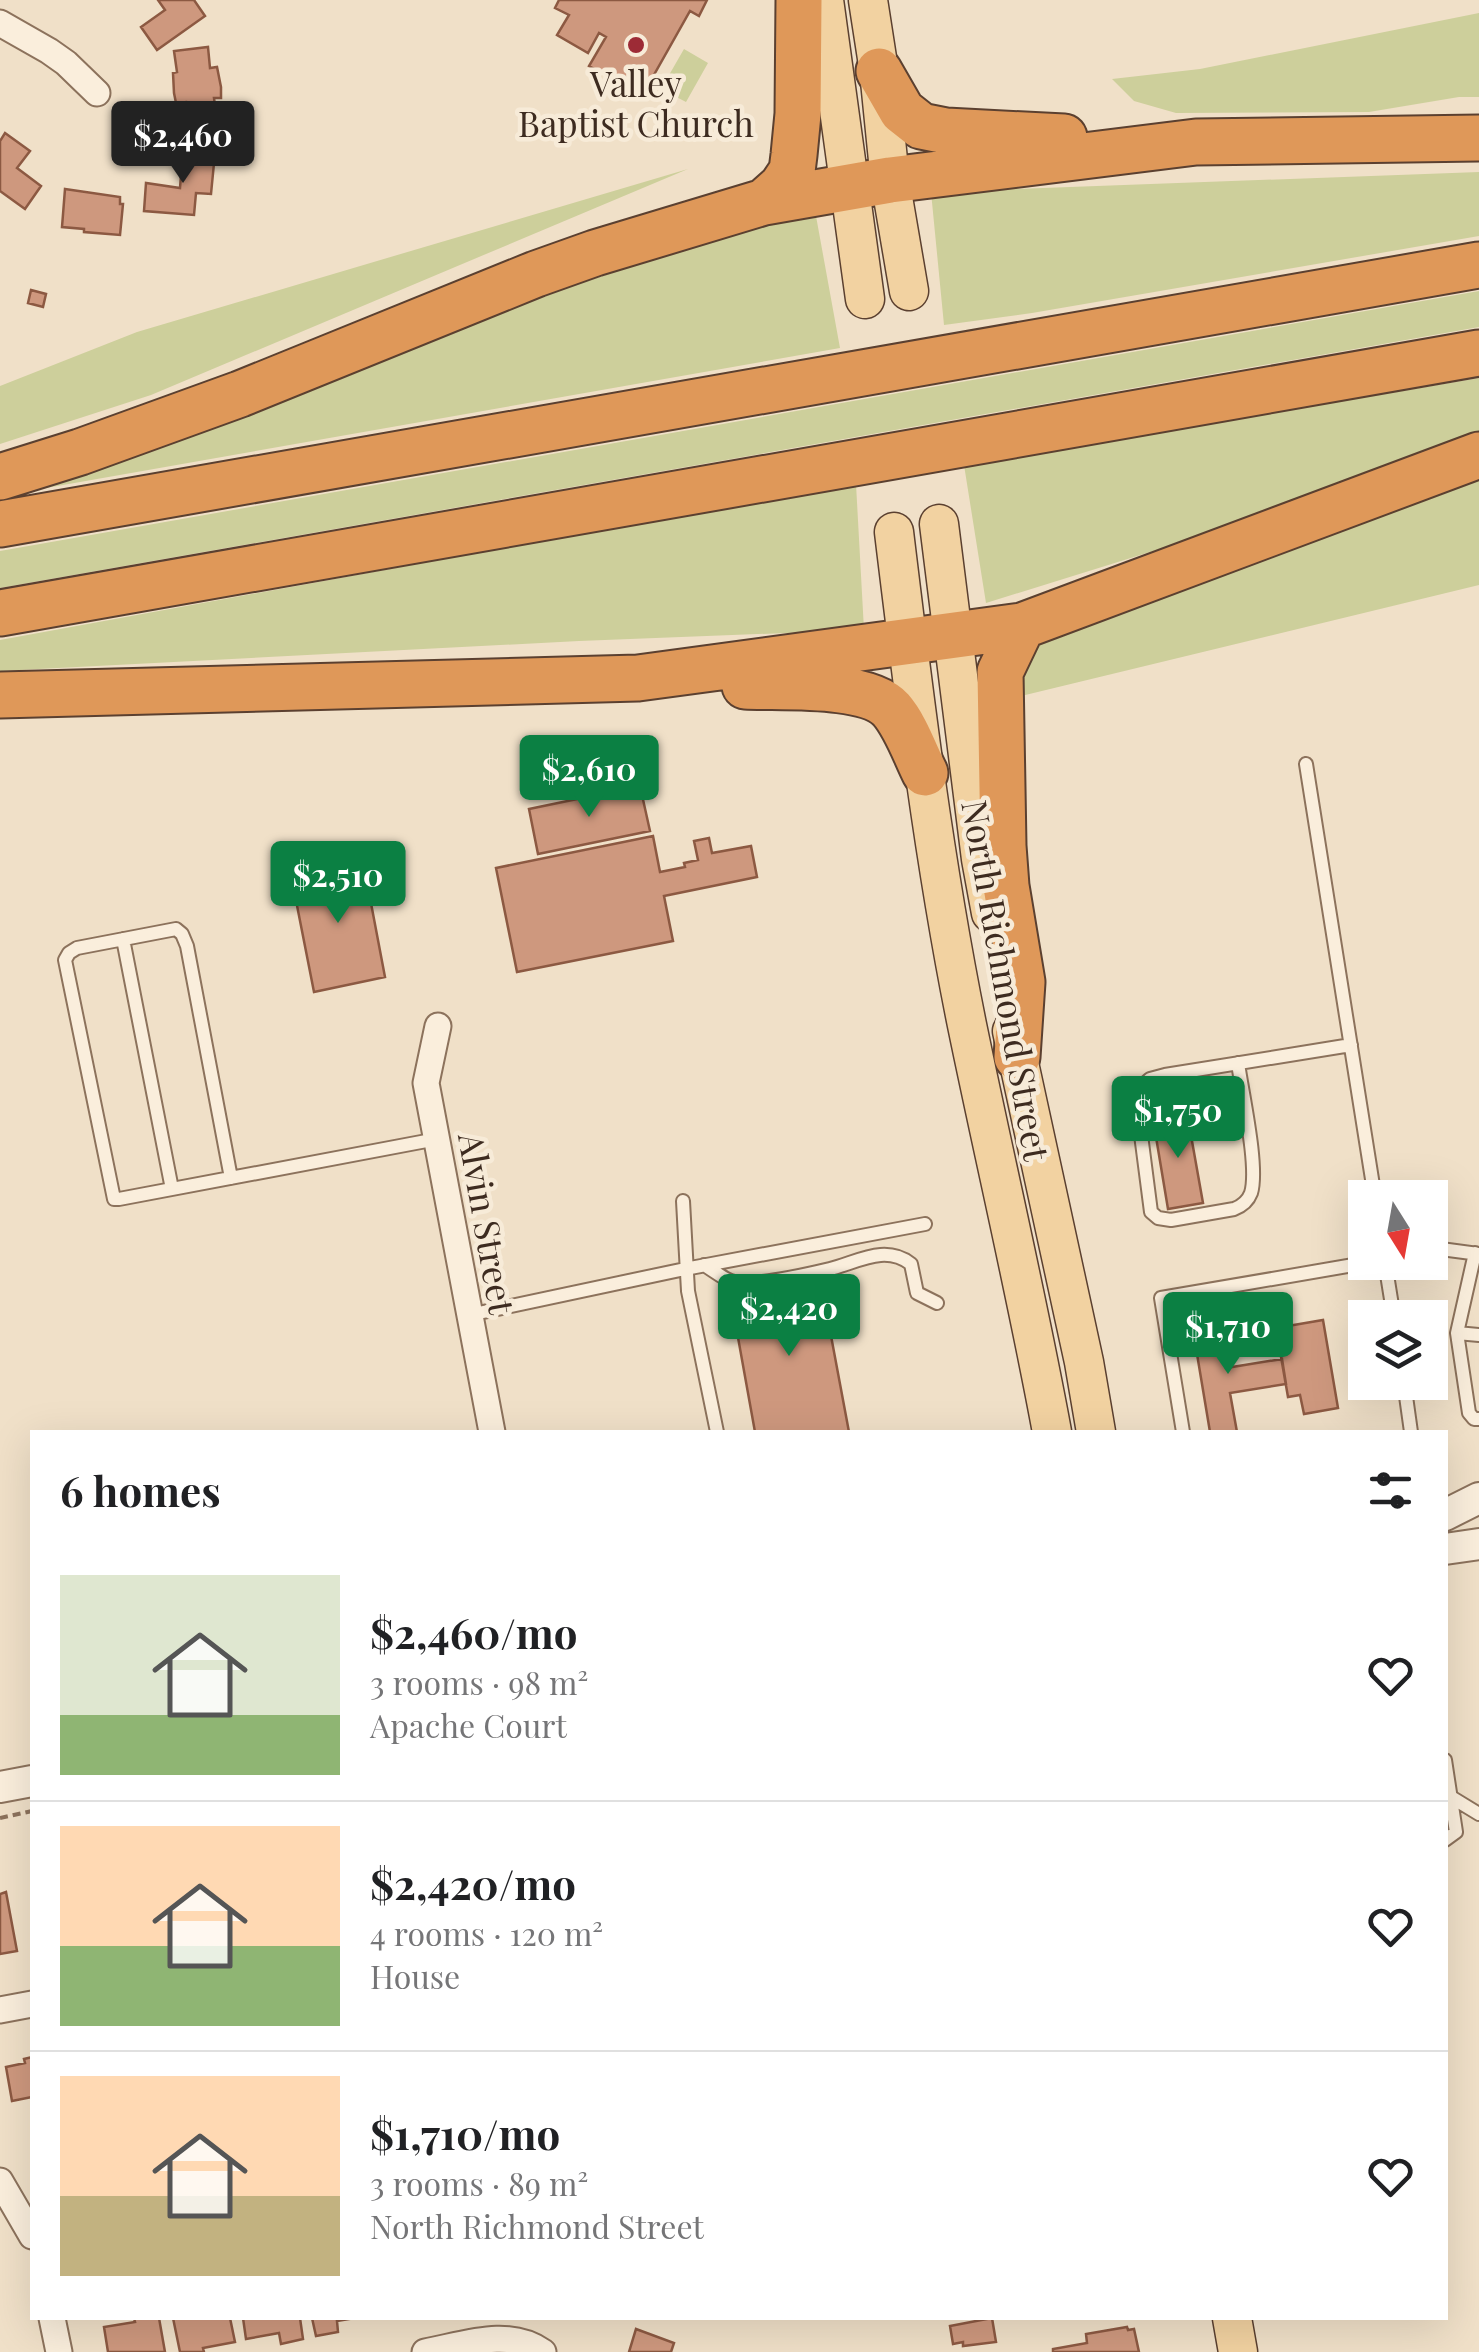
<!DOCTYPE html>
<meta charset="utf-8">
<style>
body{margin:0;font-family:"Playfair Display",serif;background:#f2f2f2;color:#202124;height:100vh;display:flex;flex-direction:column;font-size:38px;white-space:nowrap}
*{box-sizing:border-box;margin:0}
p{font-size:32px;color:#757577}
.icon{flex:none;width:55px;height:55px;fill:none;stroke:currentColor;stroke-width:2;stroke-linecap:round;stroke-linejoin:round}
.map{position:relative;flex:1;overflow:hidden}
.details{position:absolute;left:30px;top:1430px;width:1418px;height:890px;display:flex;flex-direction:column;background:#fff;border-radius:0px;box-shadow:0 10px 40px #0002}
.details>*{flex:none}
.needle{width:65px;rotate:169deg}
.buttons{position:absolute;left:1348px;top:1180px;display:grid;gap:20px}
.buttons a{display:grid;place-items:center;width:100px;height:100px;border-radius:0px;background:#fff;box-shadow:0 10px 40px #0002;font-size:50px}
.price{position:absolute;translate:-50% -85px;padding:0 22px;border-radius:10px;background:#0b8043;color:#fff;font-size:32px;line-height:65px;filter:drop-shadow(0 2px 5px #0008)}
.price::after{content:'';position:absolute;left:50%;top:60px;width:30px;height:22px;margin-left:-15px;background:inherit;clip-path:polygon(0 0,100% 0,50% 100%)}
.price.active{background:#222;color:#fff}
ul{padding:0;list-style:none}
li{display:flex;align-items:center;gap:30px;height:250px;padding:0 30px}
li+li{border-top:2px solid #e0e0e0}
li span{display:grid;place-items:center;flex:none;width:280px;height:200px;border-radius:0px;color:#555}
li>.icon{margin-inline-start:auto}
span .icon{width:120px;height:120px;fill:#fffc;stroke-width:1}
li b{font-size:42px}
h2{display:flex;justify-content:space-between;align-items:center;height:120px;padding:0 30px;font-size:42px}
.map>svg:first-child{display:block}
.green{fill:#cdcf9b}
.building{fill:#ce987e;stroke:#8c5942;stroke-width:2.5}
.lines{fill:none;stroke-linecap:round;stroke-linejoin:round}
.service-casing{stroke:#8c725c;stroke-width:16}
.minor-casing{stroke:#8c725c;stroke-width:29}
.tertiary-casing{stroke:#8c725c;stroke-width:34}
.primary-casing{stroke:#5b4030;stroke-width:41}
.motorway-casing{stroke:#5b4030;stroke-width:49}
.path{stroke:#8c725c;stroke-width:4;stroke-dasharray:8 5;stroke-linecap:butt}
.service{stroke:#faeedc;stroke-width:12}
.minor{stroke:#faeedc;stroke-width:25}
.tertiary{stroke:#faeedc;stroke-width:30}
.primary{stroke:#f2d2a1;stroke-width:38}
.motorway{stroke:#df9859;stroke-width:45}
.poi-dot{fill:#9d2b36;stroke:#f7ebd8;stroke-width:4}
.labels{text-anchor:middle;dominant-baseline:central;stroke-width:9;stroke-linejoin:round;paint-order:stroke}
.poi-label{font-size:35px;fill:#3d2b20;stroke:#f7ebd8}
.street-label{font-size:35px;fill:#3d2b20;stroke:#f7ebd8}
</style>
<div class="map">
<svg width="1479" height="2352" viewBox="0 0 1479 2352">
<rect width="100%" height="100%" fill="#f0e0c8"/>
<!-- green -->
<path class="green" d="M1479 13V97H1459L1369 112 1176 113 1134 101 1112 79 1200 69Z
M684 49 708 63 686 102 661 89Z
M688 169 151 395 0 444V386L137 332Z
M1479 172V236L1032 313 944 325 931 192Z
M787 214 816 216 840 348 29 491 397 345Z
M1479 291V327L0 588V551Z
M1479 378V439L1327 497 986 603 964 465Z
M1479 480V585L1009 699 1025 646 1153 596Z
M856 484 864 630 579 641 0 671V640Z"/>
<!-- building -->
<path class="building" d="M158 0H194L205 16 157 50 141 27 165 10Z
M559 0H707L699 16 690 11 642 96 589 66 606 37 599 33 588 53 557 35 569 15 555 8Z
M208 47 210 68 217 67 221 87V98H214L217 122 199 125V123L188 125 186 102 176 103 174 93 173 73 177 72 174 51Z
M5 133 30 151 17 168 41 186 25 209 0 191V141Z
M183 150 215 153 211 194 196 193 194 215 144 211 146 183 180 188Z
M65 189 120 197V204H123L120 235 84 232V229L62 227Z
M31 290 46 294 43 307 28 303Z
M640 786 650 831 538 854 529 809Z
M653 836 660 872 685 867 684 863 698 860 694 841 709 838 712 853 751 846 757 877 664 896 673 941 517 972 496 868Z
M363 861 385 977 314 992 291 875Z
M1187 1113 1203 1203 1168 1209 1153 1119Z
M820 1277 849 1432H755L730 1293Z
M1218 1320 1226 1368 1282 1359 1286 1384 1230 1393 1237 1432H1210L1192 1324Z
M1323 1320 1338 1408 1304 1414 1300 1395 1288 1397 1276 1328Z
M6 1892 17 1951 0 1954V1894Z
M32 2057V2097L12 2101 6 2067 25 2063 24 2059Z
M134 2318H159L165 2352H108L104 2327 135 2322Z
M173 2318H230L235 2342 203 2348 204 2352H180Z
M243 2318H300L303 2339 281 2344 279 2333 246 2339Z
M312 2318H355L337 2321 338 2332 316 2336Z
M992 2318 996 2342 963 2346V2342L953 2344 950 2326Z
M1127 2327 1128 2330 1134 2329 1139 2352H1053V2349L1087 2343 1086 2334Z
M636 2329 674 2343 671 2352H629Z"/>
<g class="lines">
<!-- service casing -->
<g class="service-casing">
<path id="service" d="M1306 764 1375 1198
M123 939 172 1189
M1238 1063C1242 1093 1259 1167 1251 1193 1248 1201 1242 1206 1234 1209L1171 1220 1158 1218 1151 1212 1137 1104 1141 1087 1150 1079 1165 1075 1351 1045
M231 1178 187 946 182 934 176 929 77 948 69 953 65 960 114 1199H119L437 1139
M683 1201 688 1291 717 1432
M1430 1251 1441 1249 1479 1254
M1475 1253 1457 1333 1469 1413 1474 1419H1479
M1385 1262 1394 1318
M704 1265C713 1270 722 1278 731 1281 750 1288 809 1274 830 1269 858 1262 885 1244 911 1264L917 1293 937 1303
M469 1315 685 1269 925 1224
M1457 1333 1479 1335
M1404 1382 1411 1432
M1183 1432 1161 1298 1371 1262
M1445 1760 1456 1832 1445 1840
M1451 1797 1479 1814"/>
</g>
<!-- minor casing -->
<g class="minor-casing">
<path id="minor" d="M0 23 49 51 66 63 97 93
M438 1026 426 1083 492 1432
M0 2010 32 2004
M0 2181 32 2236
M52 2318 59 2352
M425 2352C463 2345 508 2327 543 2352"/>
</g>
<!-- tertiary casing -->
<g class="tertiary-casing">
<path id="tertiary" d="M1445 1515 1479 1498
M1445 1549 1479 1544
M0 1787 32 1781"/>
</g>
<!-- primary casing -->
<g class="primary-casing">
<path id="primary" d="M824 0 865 299
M868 0 879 71 890 180 909 291
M939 524 981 859 991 913
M894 532C914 697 934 862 967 1025 995 1161 1027 1296 1052 1432
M1012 1031 1084 1362 1096 1432
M1232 2318 1238 2352"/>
</g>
<!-- motorway casing -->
<g class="motorway-casing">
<path id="motorway" d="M879 71 902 111 921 126 946 131 1064 137
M764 202 782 186 792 171 794 155 798 114 799 0
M0 477 80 452 240 394 536 274 595 253 764 202 890 180 1196 142 1479 138
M0 524 1479 265
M0 613 1479 353
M745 686C781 688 866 682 891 709 906 726 915 753 925 773
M0 695 638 678 1022 626 1479 455
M1017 1057 1022 982 1006 886 1003 846 1000 672 1022 626"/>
</g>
<!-- path -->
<path class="path" d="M0 1818 32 1811"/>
<!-- service -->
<use href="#service" class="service"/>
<!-- minor -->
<use href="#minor" class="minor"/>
<!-- tertiary -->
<use href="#tertiary" class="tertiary"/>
<!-- primary -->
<use href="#primary" class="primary"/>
<!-- motorway -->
<use href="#motorway" class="motorway"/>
</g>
<!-- markers -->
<circle class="poi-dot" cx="636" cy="45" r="10"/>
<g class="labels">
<!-- poi labels -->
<g class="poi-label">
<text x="636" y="82">Valley<tspan x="636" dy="40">Baptist Church</tspan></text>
</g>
<!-- street labels -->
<g class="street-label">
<text transform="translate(1007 980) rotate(80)">North Richmond Street</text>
<text transform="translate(488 1223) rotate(80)">Alvin Street</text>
</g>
</g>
</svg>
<div class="buttons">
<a><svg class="needle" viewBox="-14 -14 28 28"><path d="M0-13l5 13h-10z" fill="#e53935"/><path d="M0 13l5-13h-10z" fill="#757577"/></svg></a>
<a><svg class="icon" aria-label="layers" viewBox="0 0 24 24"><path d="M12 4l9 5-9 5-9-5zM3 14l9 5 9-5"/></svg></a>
</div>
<b class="price active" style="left:183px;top:186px">$2,460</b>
<b class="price" style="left:589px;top:820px">$2,610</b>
<b class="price" style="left:338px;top:926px">$2,510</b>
<b class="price" style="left:1178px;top:1161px">$1,750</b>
<b class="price" style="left:789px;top:1359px">$2,420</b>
<b class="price" style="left:1228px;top:1377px">$1,710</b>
<section class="details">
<h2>6 homes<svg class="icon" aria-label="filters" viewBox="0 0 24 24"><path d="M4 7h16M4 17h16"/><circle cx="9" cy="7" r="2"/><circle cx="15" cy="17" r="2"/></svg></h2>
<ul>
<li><span style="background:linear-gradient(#dfe7d0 70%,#8fb573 0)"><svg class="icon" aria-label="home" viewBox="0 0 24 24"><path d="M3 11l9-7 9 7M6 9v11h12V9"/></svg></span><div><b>$2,460/mo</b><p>3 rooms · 98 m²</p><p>Apache Court</p></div><svg class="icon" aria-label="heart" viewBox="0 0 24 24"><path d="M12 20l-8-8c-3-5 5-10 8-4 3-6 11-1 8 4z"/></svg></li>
<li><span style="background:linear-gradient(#ffd9b3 60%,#8fb573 0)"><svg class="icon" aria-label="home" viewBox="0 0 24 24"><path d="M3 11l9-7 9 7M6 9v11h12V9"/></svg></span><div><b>$2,420/mo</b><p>4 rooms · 120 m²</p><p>House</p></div><svg class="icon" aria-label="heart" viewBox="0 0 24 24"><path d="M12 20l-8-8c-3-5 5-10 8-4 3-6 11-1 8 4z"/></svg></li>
<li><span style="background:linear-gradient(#ffd9b3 60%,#c2b280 0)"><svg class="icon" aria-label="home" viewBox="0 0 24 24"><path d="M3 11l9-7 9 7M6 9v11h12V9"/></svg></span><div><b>$1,710/mo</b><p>3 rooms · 89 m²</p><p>North Richmond Street</p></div><svg class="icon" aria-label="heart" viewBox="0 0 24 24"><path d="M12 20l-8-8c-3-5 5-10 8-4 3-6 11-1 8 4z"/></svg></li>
</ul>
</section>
</div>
